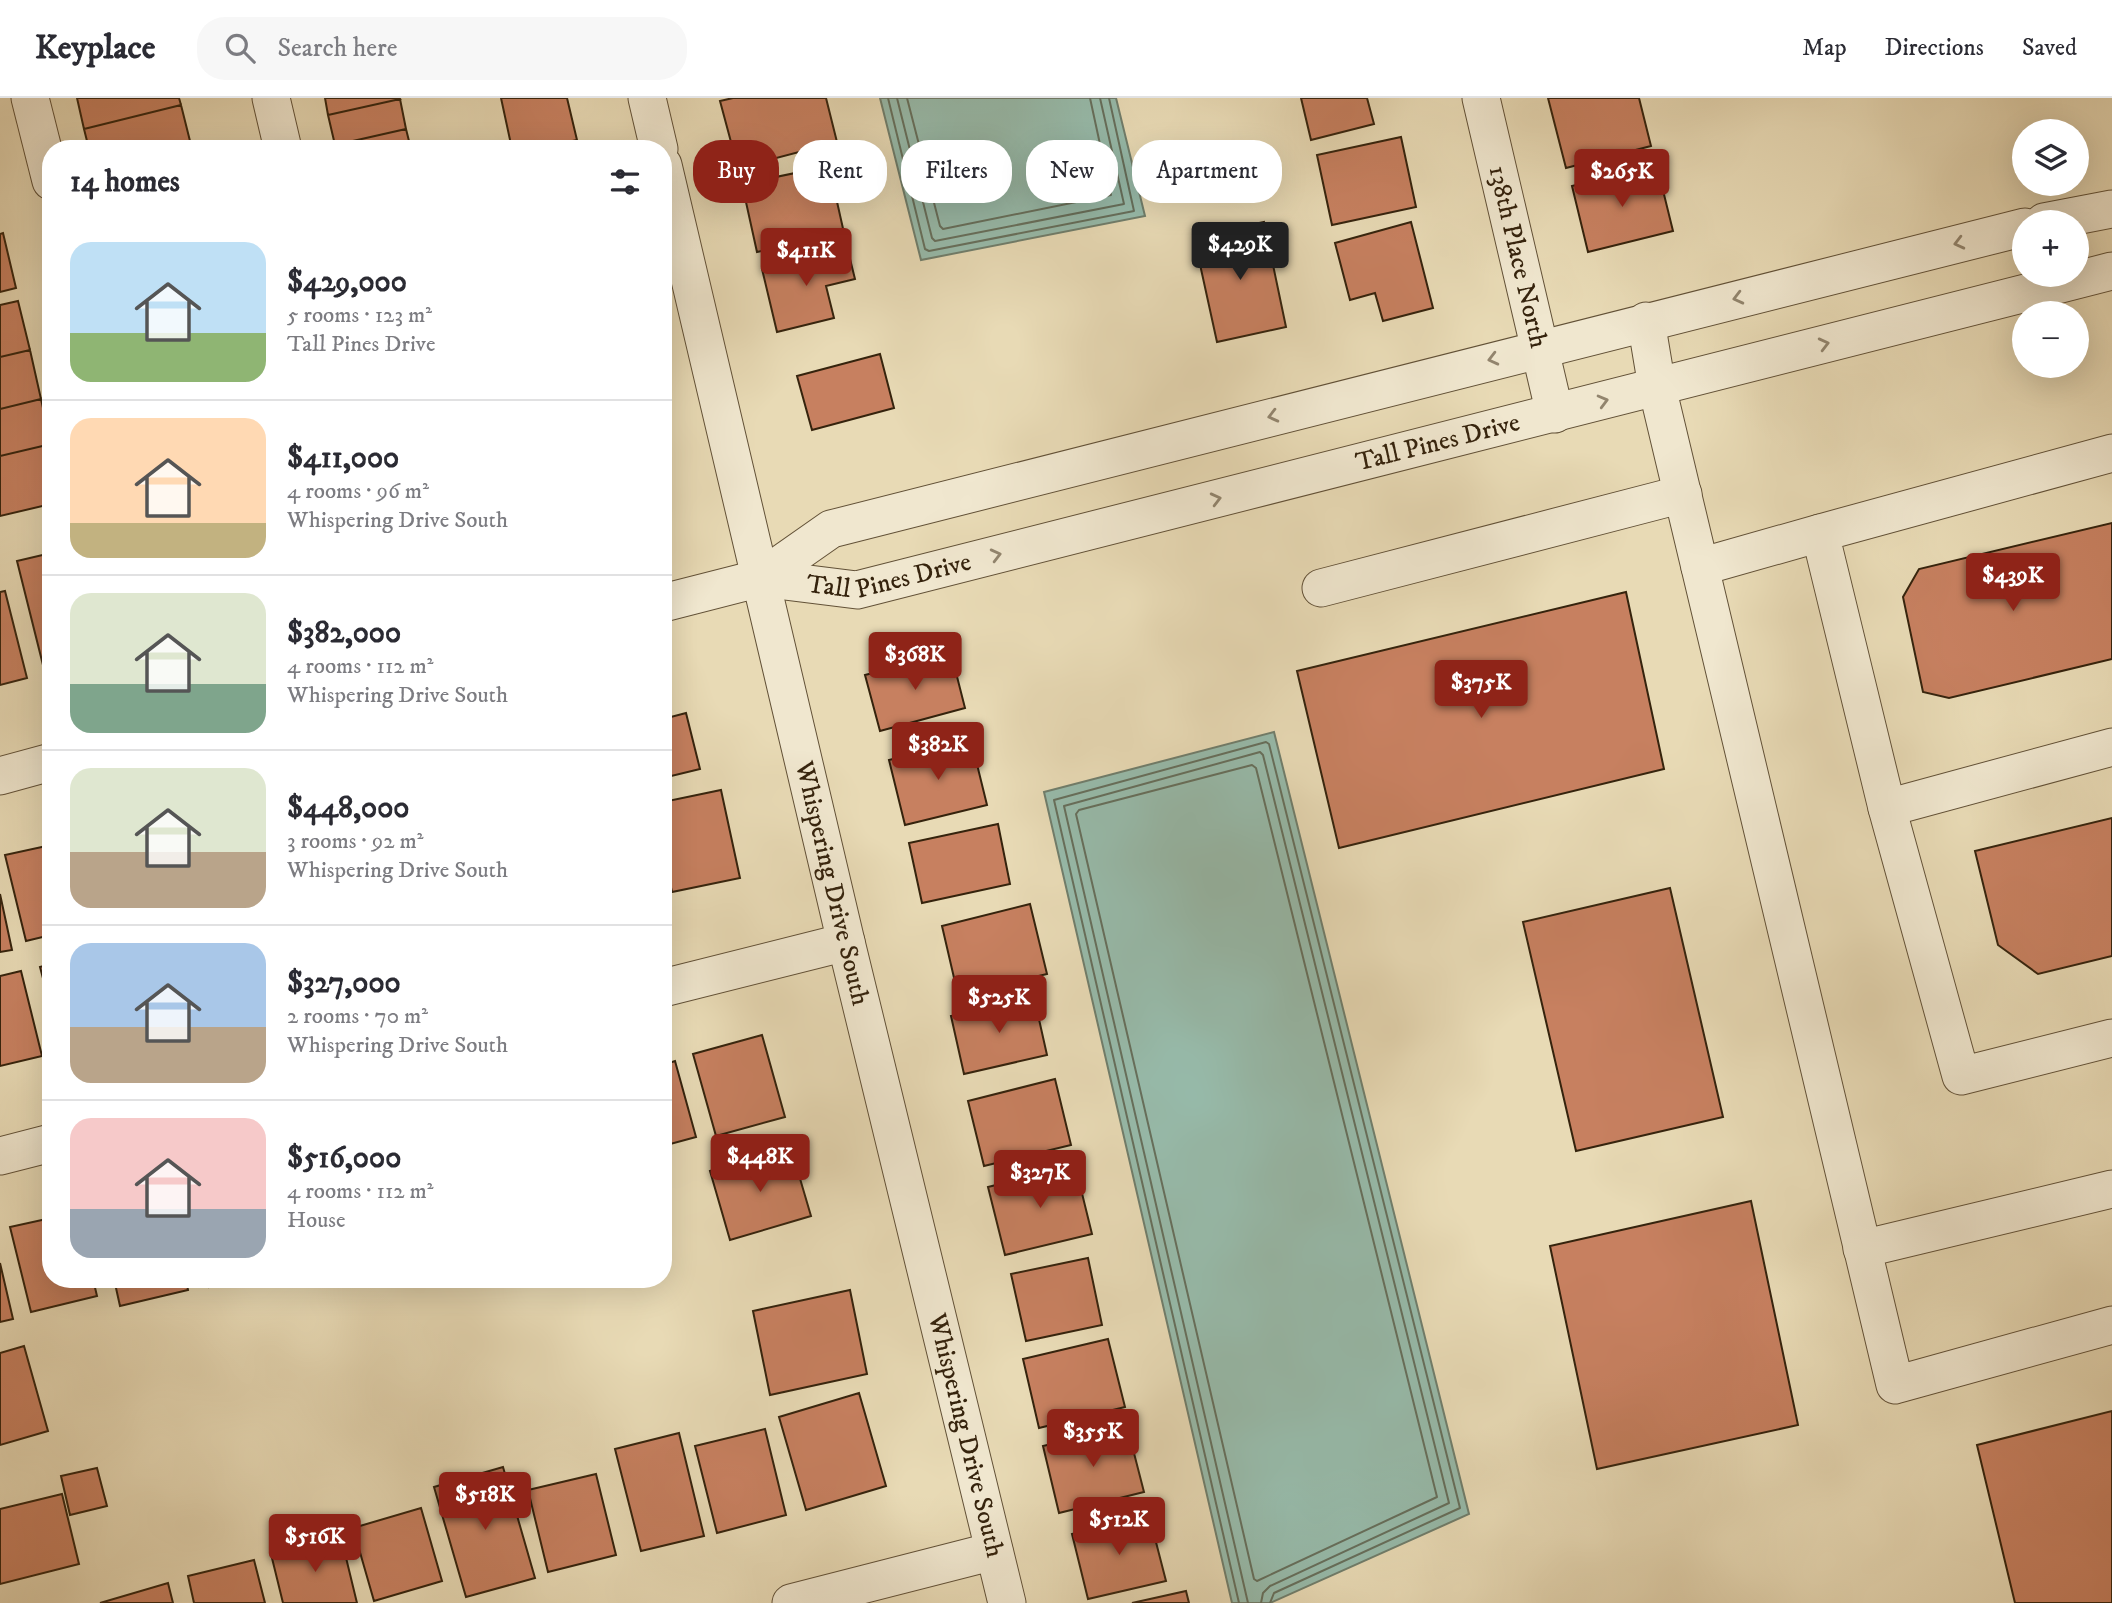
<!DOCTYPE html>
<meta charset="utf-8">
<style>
body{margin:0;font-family:"IM FELL DW Pica",serif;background:#f7f7f7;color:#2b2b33;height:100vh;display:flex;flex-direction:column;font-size:26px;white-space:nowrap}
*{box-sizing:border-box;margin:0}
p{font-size:23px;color:#7c7c81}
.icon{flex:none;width:38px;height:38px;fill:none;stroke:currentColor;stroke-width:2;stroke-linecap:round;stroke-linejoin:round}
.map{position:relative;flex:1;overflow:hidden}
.sheet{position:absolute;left:42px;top:42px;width:630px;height:1148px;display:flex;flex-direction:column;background:#fff;border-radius:28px;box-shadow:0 7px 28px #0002}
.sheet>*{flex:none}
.top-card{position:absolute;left:693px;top:42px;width:665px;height:63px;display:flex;gap:14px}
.buttons{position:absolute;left:2012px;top:21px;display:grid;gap:14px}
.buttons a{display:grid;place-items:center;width:77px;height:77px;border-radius:50%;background:#fff;box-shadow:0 7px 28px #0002;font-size:35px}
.price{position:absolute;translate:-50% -60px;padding:0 16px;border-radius:7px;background:#8f2418;color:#fff;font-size:23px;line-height:46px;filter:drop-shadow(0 2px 4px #0008)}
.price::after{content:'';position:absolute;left:50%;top:42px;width:21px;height:16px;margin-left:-10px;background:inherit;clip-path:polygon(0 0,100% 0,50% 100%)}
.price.active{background:#222;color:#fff}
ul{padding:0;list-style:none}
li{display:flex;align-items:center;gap:21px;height:175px;padding:0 28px}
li+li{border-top:2px solid #e1e1e2}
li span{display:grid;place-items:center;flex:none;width:196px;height:140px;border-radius:21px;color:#555}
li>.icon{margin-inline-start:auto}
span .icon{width:84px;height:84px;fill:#fffc;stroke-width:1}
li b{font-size:30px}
h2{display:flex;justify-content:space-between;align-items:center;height:84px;padding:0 28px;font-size:30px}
.pill{padding:0 24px;border-radius:28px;background:#fff;box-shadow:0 7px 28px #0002;font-size:24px;line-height:63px}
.pill.active{background:#8f2418;color:#fff}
header{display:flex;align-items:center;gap:42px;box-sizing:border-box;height:98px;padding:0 35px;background:#fff;border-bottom:2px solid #e1e1e2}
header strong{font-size:33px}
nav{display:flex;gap:38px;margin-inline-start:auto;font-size:24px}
.search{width:490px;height:63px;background:#f7f7f7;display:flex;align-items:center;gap:18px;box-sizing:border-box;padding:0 24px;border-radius:28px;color:#7c7c81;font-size:26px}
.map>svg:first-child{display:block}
.water{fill:#97bbab;stroke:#707e6c;stroke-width:2}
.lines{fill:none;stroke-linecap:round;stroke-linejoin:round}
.shore{stroke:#666f5c;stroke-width:2}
.building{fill:#c78060;stroke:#35230d;stroke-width:2}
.minor-casing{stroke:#625137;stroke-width:39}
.minor{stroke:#f0e7cf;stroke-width:37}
.oneway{stroke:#92856e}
.labels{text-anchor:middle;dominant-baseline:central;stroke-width:5;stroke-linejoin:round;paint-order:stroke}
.street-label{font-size:26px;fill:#35230d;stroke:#f0e7cf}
</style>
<header>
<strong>Keyplace</strong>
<div class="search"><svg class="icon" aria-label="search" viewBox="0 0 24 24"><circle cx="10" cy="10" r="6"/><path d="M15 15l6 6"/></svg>Search here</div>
<nav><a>Map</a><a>Directions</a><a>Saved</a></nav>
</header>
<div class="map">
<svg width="2112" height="1505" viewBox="0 0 2112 1505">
<rect width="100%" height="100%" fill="#e8dab5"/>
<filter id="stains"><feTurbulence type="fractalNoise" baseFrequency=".00286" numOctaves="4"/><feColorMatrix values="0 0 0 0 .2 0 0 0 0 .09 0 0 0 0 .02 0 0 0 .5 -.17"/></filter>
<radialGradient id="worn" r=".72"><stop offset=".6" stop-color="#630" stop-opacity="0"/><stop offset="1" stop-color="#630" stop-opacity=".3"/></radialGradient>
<!-- water -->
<path class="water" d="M880 0H1116L1145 118 921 162Z
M1274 634 1469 1416 1270 1505H1232L1044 694Z"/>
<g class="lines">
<!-- shore -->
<path class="shore" d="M888 0 925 151 929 153 1134 113 1109 0
M897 0 932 140 935 143 1124 106 1100 0
M907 0 940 128 943 131 1111 97 1090 0
M1252 667 1256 670 1437 1399 1257 1483 1254 1481 1076 716 1079 712Z
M1239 1505 1054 702 1266 644 1269 646 1460 1410 1274 1495 1270 1505
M1248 1505 1064 708 1260 654 1263 657 1449 1405 1270 1488 1263 1495 1261 1505"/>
</g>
<!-- building -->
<path class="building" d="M77 0H179L181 7 84 31Z
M325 0H399L400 1 328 17Z
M501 0H567L577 42 537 51H512Z
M733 0H826L837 44 738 70 720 3Z
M1301 0H1367L1374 26 1311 42Z
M1548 0H1639L1651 48 1566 70Z
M400 1 406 31 335 47 328 17Z
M181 7 192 51H89L84 31Z
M406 31 411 51H336L335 47Z
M1401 39 1416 109 1332 127 1317 57Z
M829 68 844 135 757 154 742 86Z
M1657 68 1673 133 1588 154 1572 88Z
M1264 124 1286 229 1217 244 1194 139Z
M1411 124 1433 210 1383 223 1375 195 1350 202 1335 145Z
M3 135 16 190 0 194V136Z
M847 149 855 181 826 188 834 220 777 234 762 171Z
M18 203 30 252 0 259V207Z
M30 252 41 301 0 311V259Z
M880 256 894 310 812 332 797 278Z
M41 301 51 346 0 358V311Z
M51 346V406L0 418V358Z
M2112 425V561L1949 600 1923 594 1903 499 1919 471Z
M51 455V574L45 575 17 463Z
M5 493 27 580 0 587V494Z
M1626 494 1664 671 1339 750 1297 573Z
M951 555 965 610 880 633 865 577Z
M686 615 700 671 663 680V621Z
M971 642 987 707 905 727 889 662Z
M721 692 740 780 672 794 663 753V704Z
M2112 720V858L2038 876 1998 847 1975 753Z
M998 726 1010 786 922 805 909 745Z
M51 747V837L26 843 5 757Z
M1670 790 1723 1019 1576 1053 1523 824Z
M0 796 12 852 0 854Z
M1030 806 1047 876 958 897 942 828Z
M51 866V911L40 869Z
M21 873 42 958 0 968V878Z
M1034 899 1047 957 964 976 951 918Z
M762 937 785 1019 716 1038 693 956Z
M675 963 696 1039 663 1048V967Z
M1055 981 1071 1047 984 1068 968 1003Z
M791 1050 811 1118 730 1142 710 1073Z
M1075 1067 1092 1136 1005 1157 988 1089Z
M1751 1103 1798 1327 1597 1371 1550 1148Z
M51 1120V1181H93L97 1198 31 1214 10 1129Z
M1088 1160 1102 1227 1026 1243 1011 1176Z
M0 1165 13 1221 0 1224Z
M114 1181H186L188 1192 120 1208Z
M207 1181H239L209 1189Z
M850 1192 867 1276 770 1297 753 1213Z
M1108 1241 1125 1309 1039 1330 1023 1261Z
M24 1248 48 1333 0 1347V1255Z
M859 1295 886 1388 806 1412 779 1319Z
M2112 1313V1505H2015L1977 1347Z
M1127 1328 1144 1394 1059 1415 1043 1348Z
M765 1331 786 1417 717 1435 695 1348Z
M679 1335 704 1438 641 1453 615 1351Z
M503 1369 535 1480 466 1499 434 1389Z
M97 1370 107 1408 70 1417 61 1378Z
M596 1376 616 1457 548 1474 528 1392Z
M62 1396 79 1466 0 1486V1411Z
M421 1410 442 1483 374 1503 353 1430Z
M1149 1417 1166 1483 1088 1501 1072 1436Z
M341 1439 357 1505H283L271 1456Z
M254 1462 265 1505H194L188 1478Z
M168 1485 173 1505H100Z
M1186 1493 1189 1505H1132Z"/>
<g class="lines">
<!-- minor casing -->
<g class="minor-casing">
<g id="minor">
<path d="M30 0 51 83"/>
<path d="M271 0 283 51"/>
<path d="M647 0 659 51"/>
<path id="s1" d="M1481 0 1555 316"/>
<path id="s2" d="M663 67 846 844 1007 1505"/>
<path d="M2044 124 2112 111"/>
<path d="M1646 223 1657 289 1895 1287 2112 1227"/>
<path d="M2112 355 1820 435 1887 710 1961 978 2112 940"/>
<path d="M1700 469 1820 435"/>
<path id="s3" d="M761 480 857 492 2112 173"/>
<path d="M1321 490 1683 396"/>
<path d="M663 505 761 480 831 431 2025 129"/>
<path d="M0 678 51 664"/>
<path d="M1887 710 2112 649"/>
<path d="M663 890 846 844"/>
<path d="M0 1058 51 1045"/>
<path d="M1862 1151 2112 1091"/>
<path d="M791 1505 994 1453"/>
</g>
</g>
<!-- minor -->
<use href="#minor" class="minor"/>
</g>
<!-- one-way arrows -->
<defs><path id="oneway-chevron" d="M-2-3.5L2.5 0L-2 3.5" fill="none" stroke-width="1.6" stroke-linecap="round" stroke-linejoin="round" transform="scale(1.75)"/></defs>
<g class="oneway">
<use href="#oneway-chevron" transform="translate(1959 145) rotate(166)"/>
<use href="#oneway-chevron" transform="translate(1738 200) rotate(166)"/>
<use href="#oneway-chevron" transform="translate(1824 246) rotate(-14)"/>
<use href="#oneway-chevron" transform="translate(1493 261) rotate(166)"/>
<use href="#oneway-chevron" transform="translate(1603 303) rotate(-15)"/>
<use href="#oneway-chevron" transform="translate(1273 318) rotate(166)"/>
<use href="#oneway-chevron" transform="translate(1216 401) rotate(-14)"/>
<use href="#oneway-chevron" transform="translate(996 457) rotate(-14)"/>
</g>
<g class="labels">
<!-- street labels -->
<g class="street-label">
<text stroke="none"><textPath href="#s1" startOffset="163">138th Place North</textPath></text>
<text stroke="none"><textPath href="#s3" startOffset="696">Tall Pines Drive</textPath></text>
<text stroke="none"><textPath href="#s3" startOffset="130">Tall Pines Drive</textPath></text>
<text stroke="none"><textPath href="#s2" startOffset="738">Whispering Drive South</textPath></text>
<text stroke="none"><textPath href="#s2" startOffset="1306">Whispering Drive South</textPath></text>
</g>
</g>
<rect width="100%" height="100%" filter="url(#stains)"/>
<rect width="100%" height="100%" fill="url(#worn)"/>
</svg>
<div class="buttons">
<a><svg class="icon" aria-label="layers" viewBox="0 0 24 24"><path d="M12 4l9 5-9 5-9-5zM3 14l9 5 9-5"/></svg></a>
<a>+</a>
<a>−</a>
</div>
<b class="price" style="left:1622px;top:111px">$265K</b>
<b class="price active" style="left:1240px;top:184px">$429K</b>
<b class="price" style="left:806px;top:190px">$411K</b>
<b class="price" style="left:2013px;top:515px">$439K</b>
<b class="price" style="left:915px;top:594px">$368K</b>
<b class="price" style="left:1481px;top:622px">$375K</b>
<b class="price" style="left:938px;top:684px">$382K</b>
<b class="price" style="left:999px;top:937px">$525K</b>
<b class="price" style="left:760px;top:1096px">$448K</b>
<b class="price" style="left:1040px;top:1112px">$327K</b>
<b class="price" style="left:1093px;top:1371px">$355K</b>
<b class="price" style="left:485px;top:1434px">$518K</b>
<b class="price" style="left:1119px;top:1459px">$512K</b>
<b class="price" style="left:315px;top:1476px">$516K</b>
<div class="top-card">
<a class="pill active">Buy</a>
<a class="pill">Rent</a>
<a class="pill">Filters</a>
<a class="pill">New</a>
<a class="pill">Apartment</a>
</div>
<section class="sheet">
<h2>14 homes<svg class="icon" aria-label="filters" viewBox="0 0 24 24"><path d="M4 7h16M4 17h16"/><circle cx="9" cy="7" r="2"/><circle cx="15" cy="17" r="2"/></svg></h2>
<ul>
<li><span style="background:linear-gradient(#bfe0f5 65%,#8fb573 0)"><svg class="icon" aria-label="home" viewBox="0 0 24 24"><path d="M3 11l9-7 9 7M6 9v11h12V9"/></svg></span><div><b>$429,000</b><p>5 rooms · 123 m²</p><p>Tall Pines Drive</p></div></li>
<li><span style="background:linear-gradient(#ffd9b3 75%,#c2b280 0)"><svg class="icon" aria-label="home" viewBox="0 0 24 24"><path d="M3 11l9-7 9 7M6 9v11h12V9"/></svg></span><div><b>$411,000</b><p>4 rooms · 96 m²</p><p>Whispering Drive South</p></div></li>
<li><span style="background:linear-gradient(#dfe7d0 65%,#7fa58c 0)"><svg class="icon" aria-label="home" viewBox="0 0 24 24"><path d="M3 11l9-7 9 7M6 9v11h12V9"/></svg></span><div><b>$382,000</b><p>4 rooms · 112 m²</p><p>Whispering Drive South</p></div></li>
<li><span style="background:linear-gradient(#dfe7d0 60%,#b9a48a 0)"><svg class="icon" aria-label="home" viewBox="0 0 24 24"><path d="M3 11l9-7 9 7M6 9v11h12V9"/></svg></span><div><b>$448,000</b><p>3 rooms · 92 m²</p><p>Whispering Drive South</p></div></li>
<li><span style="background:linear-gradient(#a9c7e8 60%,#b9a48a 0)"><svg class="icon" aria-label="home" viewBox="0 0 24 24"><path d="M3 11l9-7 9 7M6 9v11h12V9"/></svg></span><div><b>$327,000</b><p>2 rooms · 70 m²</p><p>Whispering Drive South</p></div></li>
<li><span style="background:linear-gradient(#f6c9c9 65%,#9aa5b1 0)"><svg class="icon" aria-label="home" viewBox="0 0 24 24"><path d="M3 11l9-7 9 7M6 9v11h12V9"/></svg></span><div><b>$516,000</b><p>4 rooms · 112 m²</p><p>House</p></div></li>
</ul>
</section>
</div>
